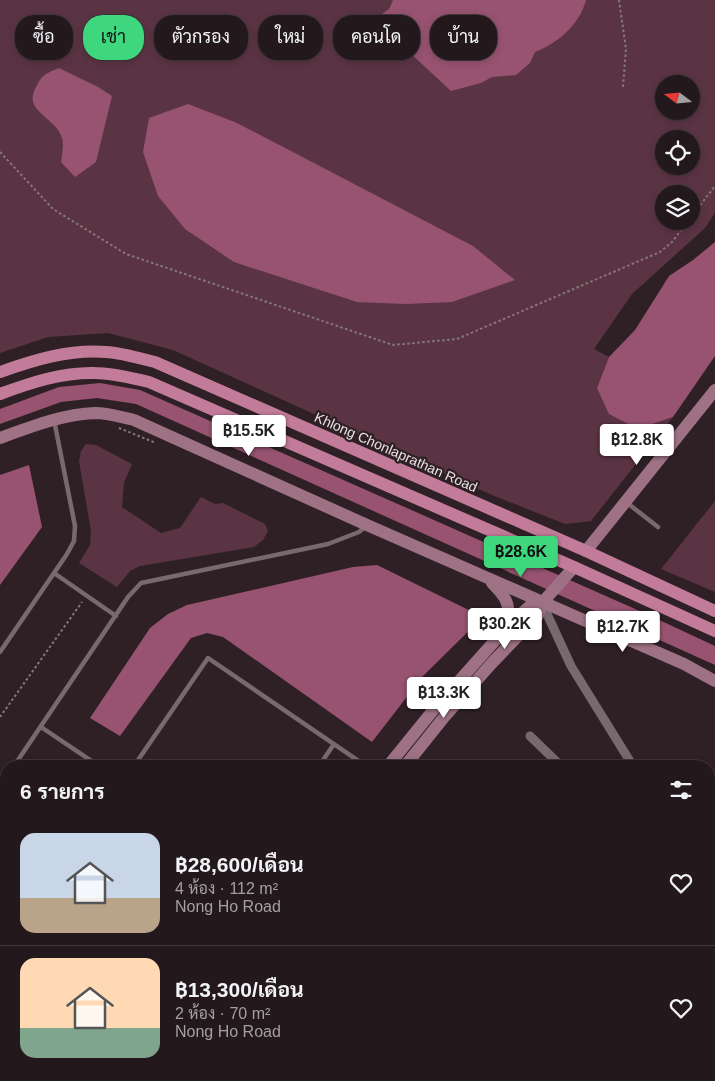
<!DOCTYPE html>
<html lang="th">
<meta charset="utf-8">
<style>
body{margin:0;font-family:Arial,Sarabun,sans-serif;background:#2f2529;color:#f1f3f6;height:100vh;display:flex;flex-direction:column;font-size:19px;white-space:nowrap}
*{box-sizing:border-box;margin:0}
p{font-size:16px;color:#a3a0a3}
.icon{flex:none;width:28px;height:28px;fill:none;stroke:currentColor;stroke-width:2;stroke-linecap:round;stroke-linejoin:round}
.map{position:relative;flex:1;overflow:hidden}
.drawer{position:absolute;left:0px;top:760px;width:715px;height:321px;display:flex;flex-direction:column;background:#23181c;border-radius:20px 20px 0 0;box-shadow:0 2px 8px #0003,0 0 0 1px #40373b}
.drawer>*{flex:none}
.banner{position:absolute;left:15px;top:15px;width:685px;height:45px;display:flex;gap:10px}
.needle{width:32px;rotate:286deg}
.controls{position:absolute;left:655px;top:75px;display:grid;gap:10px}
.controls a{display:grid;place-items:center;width:45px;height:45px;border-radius:50%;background:#23181c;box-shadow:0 2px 8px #0003,0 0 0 1px #40373b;font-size:25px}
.price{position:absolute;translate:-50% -42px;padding:0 11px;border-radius:5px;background:#fff;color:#222;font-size:16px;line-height:32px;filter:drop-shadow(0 1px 2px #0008)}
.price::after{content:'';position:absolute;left:50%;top:30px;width:15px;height:11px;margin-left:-8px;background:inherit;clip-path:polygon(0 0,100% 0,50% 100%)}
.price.selected{background:#3ed77d;color:#111}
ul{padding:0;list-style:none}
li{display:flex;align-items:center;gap:15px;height:125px;padding:0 20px}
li+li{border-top:1px solid #40373b}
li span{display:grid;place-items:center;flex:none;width:140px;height:100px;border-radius:15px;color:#555}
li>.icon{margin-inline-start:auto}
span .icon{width:60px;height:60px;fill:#fffc;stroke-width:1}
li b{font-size:21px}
h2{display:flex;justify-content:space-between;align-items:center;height:60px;padding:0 20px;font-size:21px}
.pill{padding:0 18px;border-radius:20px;background:#23181c;box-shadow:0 2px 8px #0003,0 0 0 1px #40373b;font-size:18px;line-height:45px}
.pill.selected{background:#3ed77d;color:#111}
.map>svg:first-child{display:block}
.green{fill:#5b3444;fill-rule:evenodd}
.water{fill:#975370}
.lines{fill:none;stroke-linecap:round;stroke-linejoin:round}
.path{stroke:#85787c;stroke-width:2;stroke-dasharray:2.5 2.5;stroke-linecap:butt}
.lane{stroke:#7a686f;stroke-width:4.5}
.street{stroke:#7a686f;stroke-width:9}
.secondary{stroke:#9e7284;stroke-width:12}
.primary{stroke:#c27b99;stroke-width:12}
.labels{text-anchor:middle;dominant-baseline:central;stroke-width:4.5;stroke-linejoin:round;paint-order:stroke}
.street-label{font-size:14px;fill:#e9dfe2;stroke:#2f2026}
</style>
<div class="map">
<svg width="715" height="1081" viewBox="0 0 715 1081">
<rect width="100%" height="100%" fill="#2f2026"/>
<!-- green -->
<path class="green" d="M0 0H715V213L705 228 632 294 594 349 609 357 597 388 638 429 673 417 591 521 565 524 492 495 173 350 108 333 48 337 0 353ZM664 84H691V111H664ZM664 139H691V166H664ZM664 194H691V221H664Z
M86 444 96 445 132 464 124 483 122 507 161 533 180 528 201 497 215 504 223 503 265 524 268 531 263 540 254 547 140 566 130 571 117 587 79 563 90 545 91 531 79 461 81 451Z
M715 501V592L661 569Z"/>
<!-- water -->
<path class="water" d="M393 0H586C584 6 582 13 578 18 569 33 551 46 535 52L530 63 516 75 492 77 481 83 451 91 381 26 383 13 389 9Z
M59 68 98 87 112 96 96 162 75 177 61 162C62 155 64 144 62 138 56 117 22 112 36 87 43 74 45 74 59 68Z
M188 104 237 123 473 246 515 280 452 302 406 304 357 302 234 262 185 229 158 196 143 152 149 118Z
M715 242V356L673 417 638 429 609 414 597 388 609 357 635 330 669 276 693 260Z
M100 383 140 390 642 612 715 646V665L136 404 97 398 61 402 0 424V409L59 387Z
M29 465 42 527 0 585V475Z
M377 565 483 617 423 676 372 742 223 637 207 633 191 638 120 736 90 718 150 628 168 614 187 605 353 567Z"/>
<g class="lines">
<!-- path -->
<path class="path" d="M619 0 626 49 623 87
M0 152 53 209 126 254 393 345 457 339 660 252 672 242 688 221
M691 217 715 186
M119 428 156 443
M0 717 82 602"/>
<!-- lane -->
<path class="lane" d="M626 502 658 527
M54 573 116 616
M0 652 67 554 74 541 75 526 54 420
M41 727 99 766
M14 766 128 597 141 583 328 544 359 532 366 526
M134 766 208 658 366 766
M319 766 334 744
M0 787 6 778
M0 877 6 881
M0 962 6 953
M0 1058 6 1063
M0 1073 11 1081
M24 1075 33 1081
M706 1075 715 1080
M107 1081 111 1075"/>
<!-- street -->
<path class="street" d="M542 603 571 666 633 766
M530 736 561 766
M709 896 715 900
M641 1075 651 1081
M386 1081 387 1075"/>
<!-- secondary -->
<path class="secondary" d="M0 438C30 427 63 414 95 413 108 413 121 417 134 420L367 525 684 664 715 681
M586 551 715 390
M492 583C508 599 509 603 509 625
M388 766 435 708 509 625 530 606 542 603
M405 766 445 716 492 663 538 615 542 603 574 567
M170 1081 174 1075
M189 1081 193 1075"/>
<!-- primary -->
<path class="primary" d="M0 372C34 360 69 349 106 352 122 353 139 358 155 362L586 551 715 611
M0 394C30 383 62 372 95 373 113 373 131 378 149 382L574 567 715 631"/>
</g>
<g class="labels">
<!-- street labels -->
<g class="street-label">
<text transform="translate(396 452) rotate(24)">Khlong Chonlaprathan Road</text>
</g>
</g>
</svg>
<div class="controls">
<a><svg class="needle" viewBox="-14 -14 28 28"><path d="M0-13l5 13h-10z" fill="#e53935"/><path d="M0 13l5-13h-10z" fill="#a3a0a3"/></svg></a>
<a><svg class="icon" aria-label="locate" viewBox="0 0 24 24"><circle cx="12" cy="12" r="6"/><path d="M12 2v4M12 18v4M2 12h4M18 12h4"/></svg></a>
<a><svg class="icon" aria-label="layers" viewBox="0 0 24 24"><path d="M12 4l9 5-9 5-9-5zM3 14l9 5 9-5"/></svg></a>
</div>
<b class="price" style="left:249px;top:457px">฿15.5K</b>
<b class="price" style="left:637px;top:466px">฿12.8K</b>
<b class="price selected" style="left:521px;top:578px">฿28.6K</b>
<b class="price" style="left:505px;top:650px">฿30.2K</b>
<b class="price" style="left:623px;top:653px">฿12.7K</b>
<b class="price" style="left:444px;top:719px">฿13.3K</b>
<div class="banner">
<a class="pill">ซื้อ</a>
<a class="pill selected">เช่า</a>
<a class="pill">ตัวกรอง</a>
<a class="pill">ใหม่</a>
<a class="pill">คอนโด</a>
<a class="pill">บ้าน</a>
</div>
<section class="drawer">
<h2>6 รายการ<svg class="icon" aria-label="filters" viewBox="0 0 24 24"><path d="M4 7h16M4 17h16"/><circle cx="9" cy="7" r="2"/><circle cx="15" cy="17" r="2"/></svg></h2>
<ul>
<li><span style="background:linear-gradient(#c9d6e8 65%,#b9a48a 0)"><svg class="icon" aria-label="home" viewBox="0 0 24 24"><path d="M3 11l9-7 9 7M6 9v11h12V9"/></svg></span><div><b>฿28,600/เดือน</b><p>4 ห้อง · 112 m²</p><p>Nong Ho Road</p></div><svg class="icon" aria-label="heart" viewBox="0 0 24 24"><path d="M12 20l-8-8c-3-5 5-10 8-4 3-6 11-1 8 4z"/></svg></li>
<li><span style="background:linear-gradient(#ffd9b3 70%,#7fa58c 0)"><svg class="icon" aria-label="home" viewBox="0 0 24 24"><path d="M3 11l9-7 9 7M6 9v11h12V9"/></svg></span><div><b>฿13,300/เดือน</b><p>2 ห้อง · 70 m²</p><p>Nong Ho Road</p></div><svg class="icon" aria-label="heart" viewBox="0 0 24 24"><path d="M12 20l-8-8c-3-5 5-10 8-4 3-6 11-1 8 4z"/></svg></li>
</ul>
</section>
</div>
